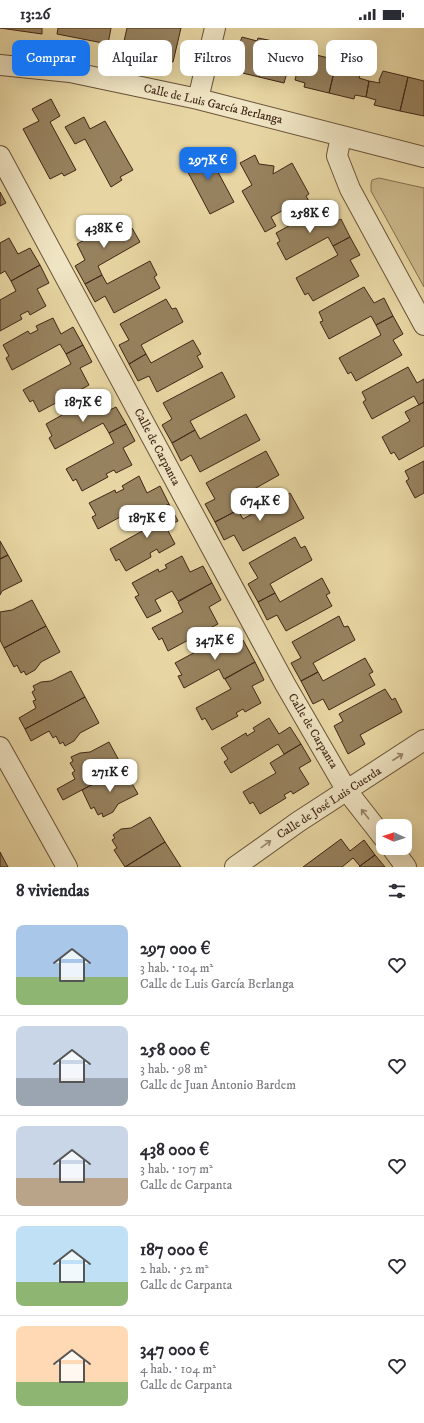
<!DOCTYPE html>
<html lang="es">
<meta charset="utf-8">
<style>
body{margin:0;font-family:"IM FELL DW Pica",serif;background:#f2f2f3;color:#2b2b33;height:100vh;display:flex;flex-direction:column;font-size:15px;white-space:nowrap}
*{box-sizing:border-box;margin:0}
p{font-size:13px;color:#7c7c81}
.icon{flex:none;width:22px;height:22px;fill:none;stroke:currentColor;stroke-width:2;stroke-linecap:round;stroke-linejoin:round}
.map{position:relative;height:839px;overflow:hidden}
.drawer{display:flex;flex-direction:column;background:#fff;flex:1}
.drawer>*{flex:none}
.top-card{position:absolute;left:12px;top:12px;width:400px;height:36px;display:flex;gap:8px}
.needle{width:26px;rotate:273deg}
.fabs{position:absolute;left:376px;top:791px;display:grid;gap:8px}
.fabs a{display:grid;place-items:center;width:36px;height:36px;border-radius:8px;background:#fff;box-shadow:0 4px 16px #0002;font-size:20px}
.price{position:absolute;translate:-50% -34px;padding:0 9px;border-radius:8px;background:#fff;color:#222;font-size:13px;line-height:26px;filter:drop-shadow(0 1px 2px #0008)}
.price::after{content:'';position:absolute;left:50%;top:24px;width:12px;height:9px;margin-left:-6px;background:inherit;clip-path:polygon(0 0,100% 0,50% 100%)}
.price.on{background:#1a73e8;color:#fff}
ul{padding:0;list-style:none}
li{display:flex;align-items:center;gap:12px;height:100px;padding:0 16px}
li+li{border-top:1px solid #e1e1e2}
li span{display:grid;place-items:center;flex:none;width:112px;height:80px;border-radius:8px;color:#555}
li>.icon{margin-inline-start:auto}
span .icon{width:48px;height:48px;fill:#fffc;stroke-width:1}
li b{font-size:17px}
h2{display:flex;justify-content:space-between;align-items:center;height:48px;padding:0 16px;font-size:17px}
.chip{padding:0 14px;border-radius:8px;background:#fff;box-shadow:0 4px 16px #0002;font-size:14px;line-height:36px}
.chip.on{background:#1a73e8;color:#fff}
.status{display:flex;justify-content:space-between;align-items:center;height:28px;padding:0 20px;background:#fff;direction:ltr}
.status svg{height:11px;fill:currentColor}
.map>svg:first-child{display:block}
.green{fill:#cbb88b;stroke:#866f50}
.building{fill:#97825f;stroke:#402616}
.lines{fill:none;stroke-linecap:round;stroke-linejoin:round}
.minor-casing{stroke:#6a5239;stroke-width:22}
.minor{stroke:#efe4c3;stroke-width:20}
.oneway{stroke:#98856c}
.labels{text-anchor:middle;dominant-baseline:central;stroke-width:4;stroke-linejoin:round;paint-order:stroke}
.street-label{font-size:12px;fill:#402616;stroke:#efe4c3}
</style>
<div class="status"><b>13:26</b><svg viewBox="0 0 49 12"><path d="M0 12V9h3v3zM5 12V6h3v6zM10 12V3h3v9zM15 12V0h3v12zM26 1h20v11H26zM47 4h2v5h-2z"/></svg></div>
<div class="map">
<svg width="424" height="839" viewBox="0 0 424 839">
<rect width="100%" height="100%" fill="#e7d6a3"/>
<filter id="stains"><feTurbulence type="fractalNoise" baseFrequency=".005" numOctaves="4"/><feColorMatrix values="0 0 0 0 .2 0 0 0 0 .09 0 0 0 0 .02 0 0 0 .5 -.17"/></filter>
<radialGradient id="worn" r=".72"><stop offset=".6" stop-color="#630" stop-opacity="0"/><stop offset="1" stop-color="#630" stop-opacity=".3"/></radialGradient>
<!-- green -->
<path class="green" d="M379 150 424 160V259L371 163V156L372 152Z"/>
<!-- building -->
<path class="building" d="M0 0H42V6Z
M58 0H111L108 16 57 6Z
M127 0H181L173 34 122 22Z
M242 9 257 13 258 10 268 12 259 49 234 43 240 19H238Z
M268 12 277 14V18L292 21 291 31 284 55 259 49Z
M312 26 337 32 329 65 304 59 305 55 295 52 299 36 309 38 308 35Z
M337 32 362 38V48L360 47 359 50 369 53 366 69 355 67 354 71 329 65Z
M383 43 408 49 400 83 374 77 376 72 366 69 369 53 380 55 379 52Z
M408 49 424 53V88L400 83Z
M51 71 60 88 50 94 76 142 64 148 62 145 50 151 23 101 39 93 32 81Z
M84 89 90 101 105 93 133 142 120 149 122 152 111 159 85 111 75 116 65 99Z
M205 120 234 174 210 186 182 133Z
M255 127 259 136 274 138 273 146 292 135 309 166 306 168 310 175 302 180 298 174 271 189 276 198 265 204 242 163 252 157 240 135Z
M0 164 6 175 0 178Z
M321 180 331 196 341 191 350 209 333 218 328 209 286 232 277 215 280 213 276 205Z
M123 191 129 202 132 200 140 214 98 238 102 247 85 256 75 238 85 232 77 216Z
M350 209 360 227 350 232 359 248 313 273 308 265 305 267 296 250 338 227 333 218Z
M9 210 18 226 30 220 40 237 11 253 5 243 0 246V215Z
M150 233 157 247 154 249 160 260 114 285 105 268 95 274 85 256 102 247 107 256Z
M40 237 49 255 37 261 46 278 30 287 28 283 20 287 22 291 0 303V272L16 263 11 253Z
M364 259 374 275 384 270 393 288 376 297 371 288 329 311 320 294 323 293 319 284Z
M166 271 172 281 176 280 183 294 141 317 146 326 129 336 119 317 129 312 120 296Z
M393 288 403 306 393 312 402 327 356 353 351 344 348 346 339 330 381 307 376 297Z
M53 290 61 306 73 299 83 317 66 326 60 316 12 342 6 330 9 328 3 317 28 303 30 306 38 302 36 298Z
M193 312 201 326 197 328 203 339 157 364 149 348 138 353 129 336 146 326 151 335Z
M83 317 92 334 80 340 89 357 73 366 71 363 64 366 65 370 39 384 33 372 30 374 23 362 71 336 66 326Z
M408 339 417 355 424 351V374L419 377 414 368 372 391 363 374 366 372 362 364Z
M222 344 235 369 190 393 195 402 172 415 162 397 172 391 163 375Z
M95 369 104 385 116 379 126 396 109 405 103 395 55 421 49 410 52 408 46 396 71 382 73 385 81 381 79 378Z
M424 374V418L399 432 394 424 391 426 382 409 410 393 405 384Z
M246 386 260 412 200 444 191 427 181 433 172 415 195 402 200 411Z
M126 396 135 413 123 420 132 437 116 445 114 442 106 446 108 449 82 463 76 451 73 453 66 441 114 415 109 405Z
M266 423 279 447 233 473 238 482 215 494 205 476 215 471 206 455Z
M424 433V465L415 470 406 453 409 451 405 443Z
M139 448 147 465 160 458 169 476 139 492 133 482 98 501 92 489 96 487 89 475 115 462 116 465 124 461 122 458Z
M290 465 304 490 243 523 234 507 224 512 215 494 238 482 243 491Z
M169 476 178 493 166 499 175 516 159 525 157 521 150 525 151 529 126 543 119 531 116 533 110 521 144 502 139 492Z
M295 509 301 520 305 518 312 532 270 556 275 565 258 574 248 556 258 550 249 535Z
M0 513 8 527 0 531Z
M8 527 22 553 2 563 0 567V531Z
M182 528 190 544 203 538 212 555 178 573 172 563 155 572 161 583 147 590 135 569 139 567 132 555 158 541 159 544 167 540 165 537Z
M322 550 330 565 326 567 332 578 286 603 277 587 267 592 258 574 275 565 280 574Z
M212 555 221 572 209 579 218 596 202 604 200 601 193 605 194 609 168 623 162 610 159 612 152 600 183 584 178 574Z
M32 572 46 598 4 620 0 612V584L12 582Z
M339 588 344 599 348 598 355 612 313 635 318 644 301 653 291 635 301 630 292 614Z
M46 598 60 624 41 634 35 642 26 647 24 643 21 645 17 637 14 639 4 620Z
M225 607 231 618 243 612 255 634 224 651 219 641 184 660 178 648 182 647 175 635 201 621 202 624 210 619 208 617Z
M365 630 373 644 369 646 375 657 329 682 323 671 313 676 301 653 318 644 323 653Z
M255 634 264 652 252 658 261 675 245 684 243 681 236 685 238 688 212 702 205 690 202 692 196 680 231 661 225 651Z
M71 643 85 669 25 701 19 690 36 680 33 673 36 672 32 664 35 662 33 658 41 654 51 653Z
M385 661 392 672 395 670 402 684 360 707 365 716 348 726 334 698 343 693 339 686Z
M85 669 99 695 80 705 74 713 65 718 63 714 60 716 56 708 53 710 49 703 31 713 25 701Z
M269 690 279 706 290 699 301 716 284 726 278 716 231 745 224 734 228 731 221 720 246 705 247 708 255 703 253 700Z
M109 714 123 740 63 772 57 761 75 751 72 745 75 743 70 735 73 733 71 729 80 725 90 724Z
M301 716 311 733 299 740 309 756 293 766 291 763 284 767 286 770 260 786 253 774 250 776 243 764 276 745 270 735Z
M123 740 138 766 118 776 113 784 103 789 102 785 98 787 94 779 91 781 82 762Z
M150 789 165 814 125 839 114 822 117 820 112 812 115 810 113 807 121 801 131 800Z
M341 811 350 823 364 812 375 827 360 838 353 830 342 839H303Z
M165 814 181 839H125Z
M0 824 8 839H0Z
M375 827 385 839H359L360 838Z"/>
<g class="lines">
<!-- minor casing -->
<g class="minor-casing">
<path id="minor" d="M0 37 70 44 198 71 424 129
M198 71 215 0
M341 108 337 128 350 161 424 297
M0 128 285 656 347 763 383 809
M0 719 67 839
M392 820 406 839
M235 839 298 794 424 712"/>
</g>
<!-- minor -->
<use href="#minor" class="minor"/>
</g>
<!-- one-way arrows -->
<defs><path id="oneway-shaft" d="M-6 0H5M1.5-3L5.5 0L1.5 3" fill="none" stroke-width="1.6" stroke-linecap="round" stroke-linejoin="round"/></defs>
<g class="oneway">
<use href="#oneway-shaft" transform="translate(398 729) rotate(-33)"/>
<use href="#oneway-shaft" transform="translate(365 786) rotate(-128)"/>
<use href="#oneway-shaft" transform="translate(266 816) rotate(-36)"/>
</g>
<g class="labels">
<!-- street labels -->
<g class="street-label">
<text transform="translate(213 76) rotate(13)">Calle de Luis García Berlanga</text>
<text transform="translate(157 419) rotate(62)">Calle de Carpanta</text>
<text transform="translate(313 703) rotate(59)">Calle de Carpanta</text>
<text transform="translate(329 775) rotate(-33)">Calle de José Luis Cuerda</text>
</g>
</g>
<rect width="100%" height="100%" filter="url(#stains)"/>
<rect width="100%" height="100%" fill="url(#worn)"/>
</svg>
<div class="fabs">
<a><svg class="needle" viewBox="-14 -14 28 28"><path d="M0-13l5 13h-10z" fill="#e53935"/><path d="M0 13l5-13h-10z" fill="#7c7c81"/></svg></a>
</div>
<b class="price on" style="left:208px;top:153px">297K €</b>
<b class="price" style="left:310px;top:206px">258K €</b>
<b class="price" style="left:104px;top:221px">438K €</b>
<b class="price" style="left:83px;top:395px">187K €</b>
<b class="price" style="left:260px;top:494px">674K €</b>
<b class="price" style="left:147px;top:511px">187K €</b>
<b class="price" style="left:215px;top:633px">347K €</b>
<b class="price" style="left:110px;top:765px">271K €</b>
<div class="top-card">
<a class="chip on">Comprar</a>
<a class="chip">Alquilar</a>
<a class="chip">Filtros</a>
<a class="chip">Nuevo</a>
<a class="chip">Piso</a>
</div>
</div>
<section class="drawer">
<h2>8 viviendas<svg class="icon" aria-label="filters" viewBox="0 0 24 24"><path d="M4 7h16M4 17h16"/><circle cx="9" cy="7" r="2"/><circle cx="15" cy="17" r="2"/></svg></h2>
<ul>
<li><span style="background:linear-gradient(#a9c7e8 65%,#8fb573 0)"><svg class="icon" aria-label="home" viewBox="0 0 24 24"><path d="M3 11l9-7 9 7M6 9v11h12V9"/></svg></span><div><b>297 000 €</b><p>3 hab. · 104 m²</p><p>Calle de Luis García Berlanga</p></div><svg class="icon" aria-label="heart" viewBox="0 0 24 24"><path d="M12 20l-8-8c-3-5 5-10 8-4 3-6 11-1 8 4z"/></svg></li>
<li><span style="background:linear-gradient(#c9d6e8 65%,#9aa5b1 0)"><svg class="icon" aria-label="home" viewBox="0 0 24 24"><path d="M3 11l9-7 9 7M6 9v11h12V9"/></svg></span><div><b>258 000 €</b><p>3 hab. · 98 m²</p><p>Calle de Juan Antonio Bardem</p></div><svg class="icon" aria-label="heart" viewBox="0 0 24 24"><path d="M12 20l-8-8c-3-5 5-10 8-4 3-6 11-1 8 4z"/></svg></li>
<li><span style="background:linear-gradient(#c9d6e8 65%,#b9a48a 0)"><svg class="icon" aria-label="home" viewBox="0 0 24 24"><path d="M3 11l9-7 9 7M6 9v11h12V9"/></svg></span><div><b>438 000 €</b><p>3 hab. · 107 m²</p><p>Calle de Carpanta</p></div><svg class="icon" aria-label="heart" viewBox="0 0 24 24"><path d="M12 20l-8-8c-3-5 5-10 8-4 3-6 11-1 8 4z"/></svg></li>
<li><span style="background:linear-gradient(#bfe0f5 70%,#8fb573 0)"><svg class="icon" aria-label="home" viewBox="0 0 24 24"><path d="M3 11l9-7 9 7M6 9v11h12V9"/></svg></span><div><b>187 000 €</b><p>2 hab. · 52 m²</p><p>Calle de Carpanta</p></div><svg class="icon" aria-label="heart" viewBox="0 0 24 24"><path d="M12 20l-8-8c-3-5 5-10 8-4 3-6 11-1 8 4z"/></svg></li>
<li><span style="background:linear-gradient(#ffd9b3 70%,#8fb573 0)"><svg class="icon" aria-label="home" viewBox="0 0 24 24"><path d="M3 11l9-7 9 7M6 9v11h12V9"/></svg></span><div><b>347 000 €</b><p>4 hab. · 104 m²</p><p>Calle de Carpanta</p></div><svg class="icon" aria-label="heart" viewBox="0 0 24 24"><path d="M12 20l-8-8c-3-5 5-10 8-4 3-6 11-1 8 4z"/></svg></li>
</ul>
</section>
